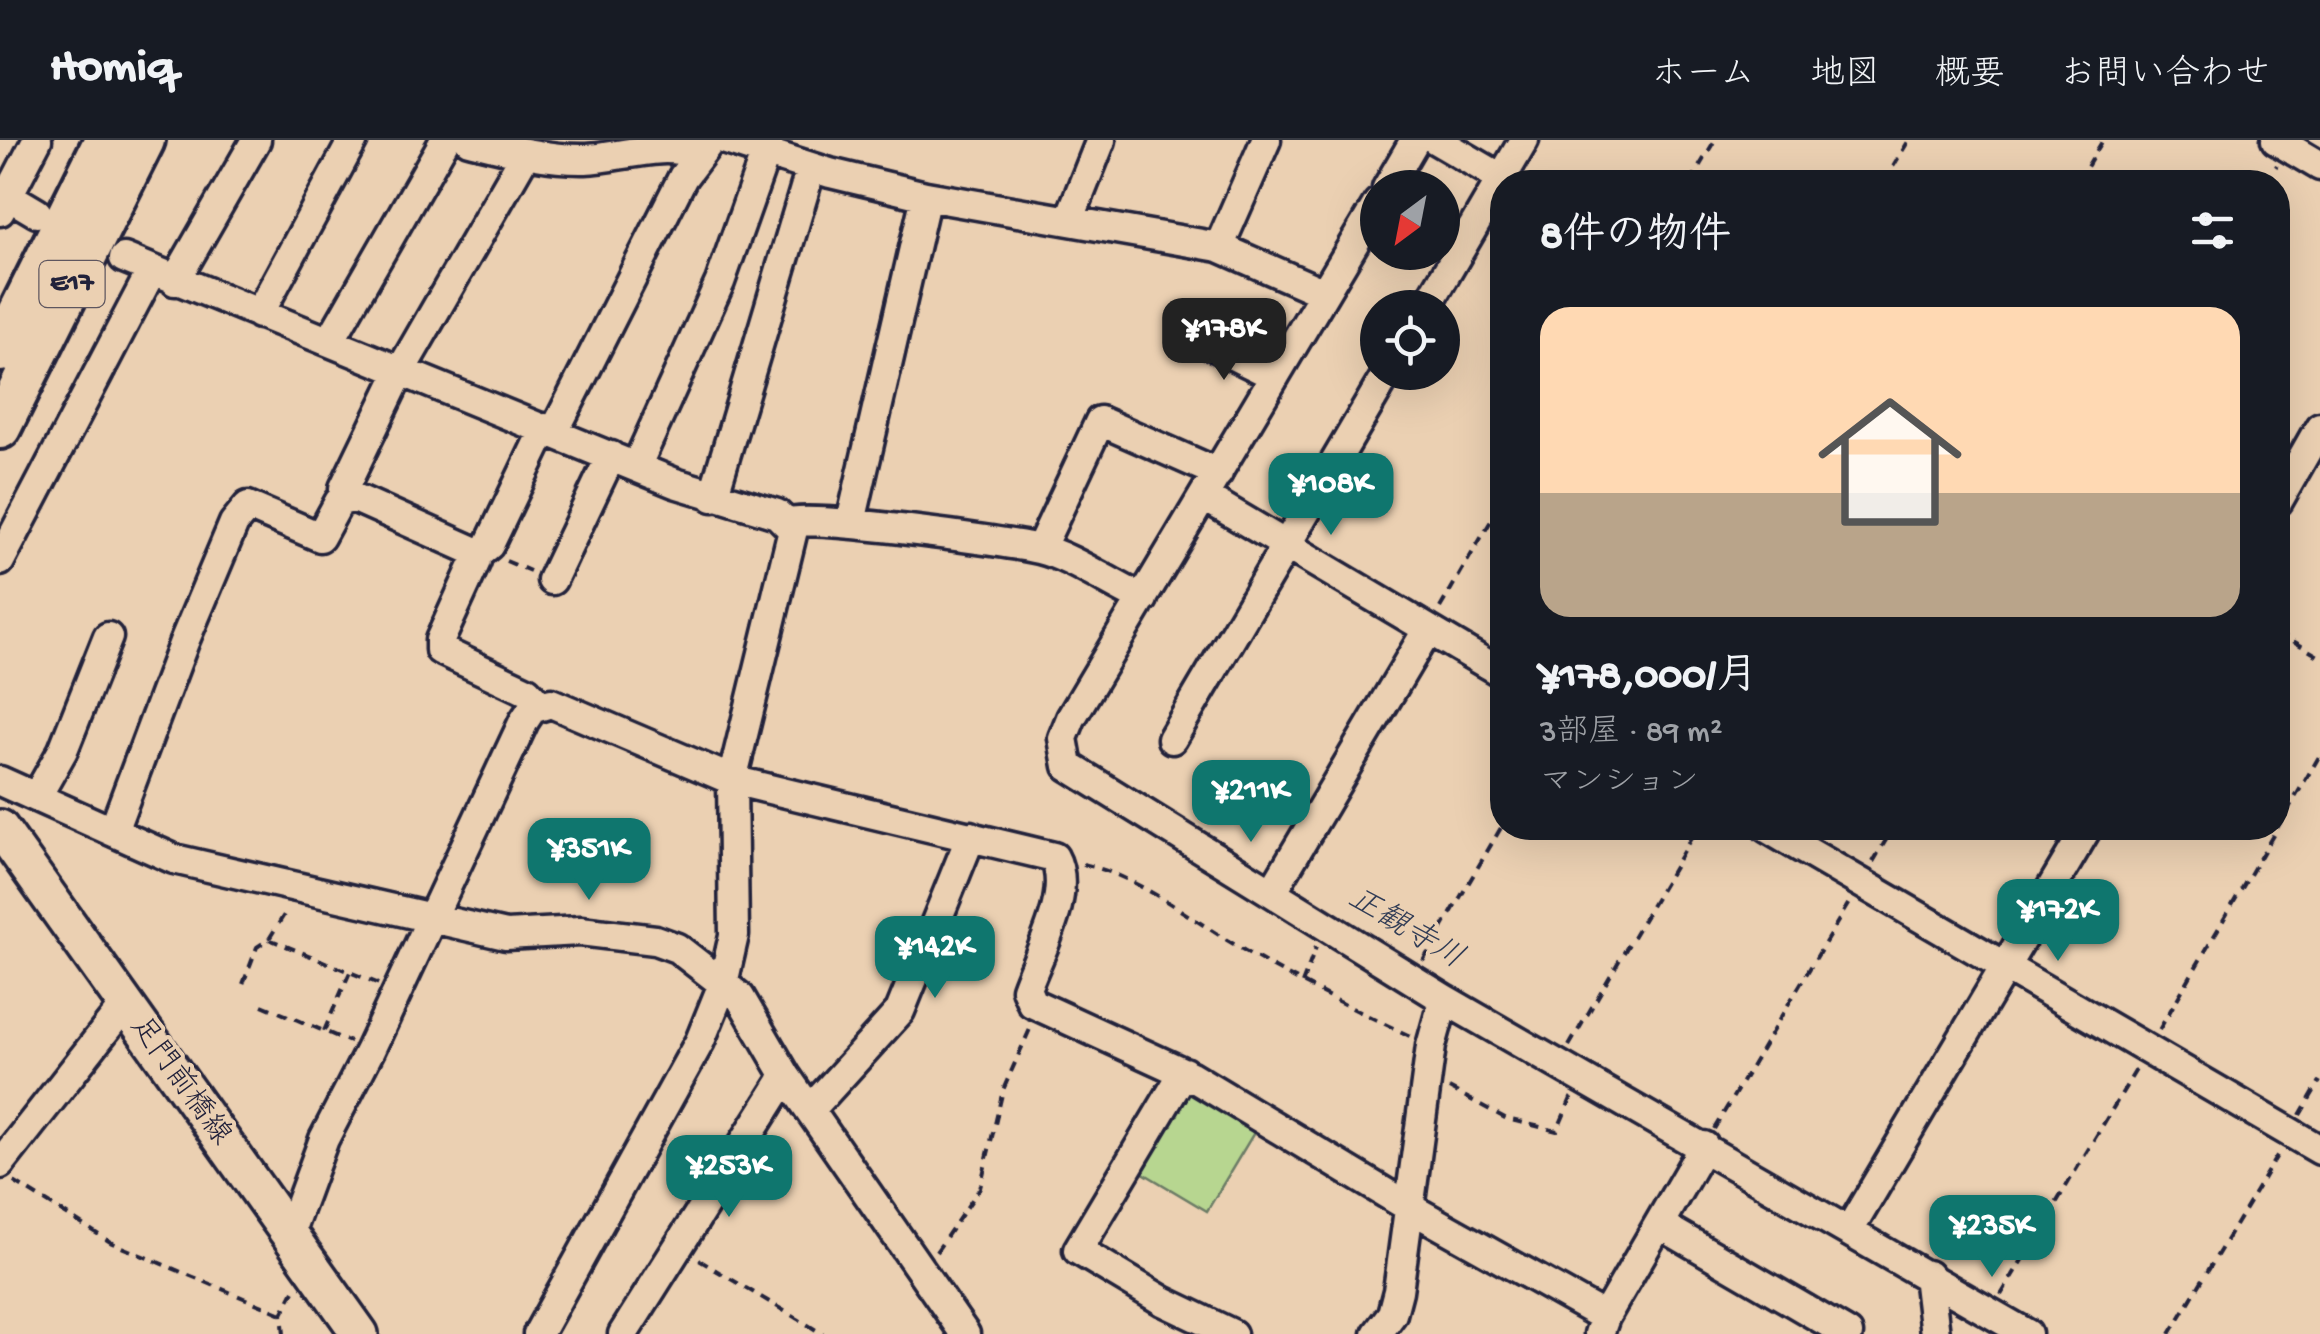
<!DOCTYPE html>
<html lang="ja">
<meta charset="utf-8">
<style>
body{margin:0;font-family:"Gochi Hand","Klee One",sans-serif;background:#20242c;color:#f1f3f6;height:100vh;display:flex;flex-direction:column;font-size:38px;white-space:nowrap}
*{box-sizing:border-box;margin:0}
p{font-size:32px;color:#9ea1a6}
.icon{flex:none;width:55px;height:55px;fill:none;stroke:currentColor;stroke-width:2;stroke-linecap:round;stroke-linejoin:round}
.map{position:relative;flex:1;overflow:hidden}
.sheet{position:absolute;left:1490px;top:30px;width:800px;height:670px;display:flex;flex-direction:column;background:#171b24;border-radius:40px;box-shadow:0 10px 40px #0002}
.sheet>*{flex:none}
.needle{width:65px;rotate:212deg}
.controls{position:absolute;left:1360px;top:30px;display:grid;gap:20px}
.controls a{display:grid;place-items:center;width:100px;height:100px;border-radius:50%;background:#171b24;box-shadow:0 10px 40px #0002;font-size:50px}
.price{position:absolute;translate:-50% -85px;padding:0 22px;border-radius:20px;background:#0f766e;color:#fff;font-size:32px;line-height:65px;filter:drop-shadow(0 2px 5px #0008)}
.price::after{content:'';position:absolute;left:50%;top:60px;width:30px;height:22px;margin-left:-15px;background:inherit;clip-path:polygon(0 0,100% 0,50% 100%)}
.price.current{background:#222;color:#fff}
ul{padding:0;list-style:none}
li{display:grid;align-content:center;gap:20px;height:530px;padding:0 50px}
li span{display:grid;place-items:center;height:310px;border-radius:30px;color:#555}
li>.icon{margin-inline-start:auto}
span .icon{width:180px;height:180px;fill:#fffc;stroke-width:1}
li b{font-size:42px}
h2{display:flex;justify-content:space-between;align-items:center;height:120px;padding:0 50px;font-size:42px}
header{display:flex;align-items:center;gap:60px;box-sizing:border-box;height:140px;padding:0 50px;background:#171b24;border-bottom:2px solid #363941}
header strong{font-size:48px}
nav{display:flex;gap:55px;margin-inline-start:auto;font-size:35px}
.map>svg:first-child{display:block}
.green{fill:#b7d690;stroke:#6c7c66;stroke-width:2.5}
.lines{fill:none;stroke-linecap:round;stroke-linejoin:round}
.stream{stroke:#638fa8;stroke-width:6}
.minor-casing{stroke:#22223b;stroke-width:35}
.major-casing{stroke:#22223b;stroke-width:42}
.highway-casing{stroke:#22223b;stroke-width:48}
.path{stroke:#22223b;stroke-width:4;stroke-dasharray:10 8;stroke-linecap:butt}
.minor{stroke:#ebd0b2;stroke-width:28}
.major{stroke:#ebd0b2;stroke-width:35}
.highway{stroke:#ebd0b2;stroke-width:40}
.labels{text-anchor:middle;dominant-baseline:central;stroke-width:8;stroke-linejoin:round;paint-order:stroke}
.shield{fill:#ebd0b2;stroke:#5e565f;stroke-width:2.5}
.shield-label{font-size:28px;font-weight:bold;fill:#22223b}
.street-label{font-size:30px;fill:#22223b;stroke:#ebd0b2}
.water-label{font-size:32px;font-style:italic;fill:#323d56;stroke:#ebd0b2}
</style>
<header>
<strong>Homiq</strong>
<nav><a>ホーム</a><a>地図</a><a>概要</a><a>お問い合わせ</a></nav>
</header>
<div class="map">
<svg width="2320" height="1194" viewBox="0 0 2320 1194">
<rect width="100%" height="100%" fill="#ebd0b2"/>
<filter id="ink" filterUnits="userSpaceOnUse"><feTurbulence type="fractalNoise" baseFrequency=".01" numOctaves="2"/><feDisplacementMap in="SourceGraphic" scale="20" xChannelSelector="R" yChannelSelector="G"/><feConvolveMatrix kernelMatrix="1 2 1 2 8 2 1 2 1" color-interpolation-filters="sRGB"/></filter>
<g filter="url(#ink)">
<!-- green -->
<path class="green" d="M1182 946 1258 986 1207 1071 1135 1028Z"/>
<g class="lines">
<!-- stream -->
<path class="stream" d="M1420 828 1482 865"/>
<!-- minor casing -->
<g class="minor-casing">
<path id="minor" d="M469 0C506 9 547 20 586 19 619 18 665 0 696 15
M726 0 830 33 926 56 1219 107 1324 153
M1436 0 1508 42
M2276 0 2320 26
M1387 48 1415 0
M0 51 37 73
M1378 63 1071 578 1063 598 1068 626 1444 859 2027 1194
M0 71 37 0
M1070 78 1101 0
M1219 107 1266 0
M124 118 675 343 777 374 793 390 732 640 734 795 723 844 700 901 538 1194
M175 141 256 0
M1426 168 1524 0
M259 174 353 0
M1198 198 1275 236
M330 201 445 0
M554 292 683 37 711 0
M636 327 720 142 765 15
M344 357V348L401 230 526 13
M713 357 811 28
M1205 357 1502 533
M2278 361 2320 287
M851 382 926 56
M789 383C806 374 1009 402 1039 409 1070 416 1112 445 1143 459
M1040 409 1100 281 1218 333
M478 414 489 405 545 288
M0 421 151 132
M552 440 611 316
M1172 599 1388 232
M0 641 174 719 506 795 580 791 655 800 677 808 740 857 786 936 965 1194
M37 656 63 610 108 497
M1767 688 2320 1010
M113 691 184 502 234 383 248 366 320 397 339 362 353 357 474 411 476 421 440 500V510L527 551 539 564
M1272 752 1428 489
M1184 932 1078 1110 1163 1161 1232 1194
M810 970 900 871 971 696
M0 1024 124 866
M1659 1084 1848 1194
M1850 1089 2087 688
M289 1094 324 999 370 910 524 581 532 569 551 563 732 640 1054 717C1074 753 1038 814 1026 849L1032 863 1191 936 1412 1069 1605 1177 1599 1194
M1928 1135 1935 1194
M1605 1177 1704 1006
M623 1194 786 936
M1377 1194 1392 1174 1398 1151 1431 906 1444 859"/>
</g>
<!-- major casing -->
<g class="major-casing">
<path id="major" d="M0 688 360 1194"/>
</g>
<!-- highway casing -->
<g class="highway-casing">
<path id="highway" d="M0 211 105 0
M0 288 144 0"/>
</g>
<!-- path -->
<path class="path" d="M1690 42 1715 0
M1884 42 1909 0
M2078 42 2103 0
M2266 42 2277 25
M506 421 530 431
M1440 468 1502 362
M2278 492 2320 517
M1873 722 1893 688
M1083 724C1137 736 1185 775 1232 803 1289 838 1349 867 1410 896
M269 799 287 770
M1423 821 1502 686
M243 844 257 807 269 799 379 844
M1302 844 1316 807
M262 865 350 902
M2159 890 2320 615
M324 891 350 832
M1569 906 1697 688
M1449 948 1507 979 1557 991 1572 956
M2300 975 2320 941
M1714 989 1850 761
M14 1042 112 1103 282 1174
M936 1112 980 1048 1003 950 1030 889
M699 1120 823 1194
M2001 1155 2137 928
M284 1194 282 1174 296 1147
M2170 1194 2278 1014"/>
<!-- minor -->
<use href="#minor" class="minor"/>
<!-- major -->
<use href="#major" class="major"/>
<!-- highway -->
<use href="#highway" class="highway"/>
</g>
</g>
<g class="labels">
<!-- shield labels -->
<rect class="shield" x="39.5" y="121" width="65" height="46" rx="8"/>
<g class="shield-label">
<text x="72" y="144">E17</text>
</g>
<!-- street labels -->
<g class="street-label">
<text transform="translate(179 942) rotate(54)">足門前橋線</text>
</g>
<!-- water labels -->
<g class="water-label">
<text transform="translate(1405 790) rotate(31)">正観寺川</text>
</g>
</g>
</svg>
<div class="controls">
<a><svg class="needle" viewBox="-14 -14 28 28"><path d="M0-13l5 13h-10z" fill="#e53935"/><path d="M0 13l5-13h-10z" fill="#9ea1a6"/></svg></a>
<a><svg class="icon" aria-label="locate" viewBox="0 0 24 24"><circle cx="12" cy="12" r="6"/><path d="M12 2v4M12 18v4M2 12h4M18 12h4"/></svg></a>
</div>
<b class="price current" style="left:1224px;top:243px">¥178K</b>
<b class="price" style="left:1331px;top:398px">¥108K</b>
<b class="price" style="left:1251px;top:705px">¥211K</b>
<b class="price" style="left:589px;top:763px">¥351K</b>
<b class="price" style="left:2058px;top:824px">¥172K</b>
<b class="price" style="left:935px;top:861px">¥142K</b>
<b class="price" style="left:729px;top:1080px">¥253K</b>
<b class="price" style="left:1992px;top:1140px">¥235K</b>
<section class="sheet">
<h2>8件の物件<svg class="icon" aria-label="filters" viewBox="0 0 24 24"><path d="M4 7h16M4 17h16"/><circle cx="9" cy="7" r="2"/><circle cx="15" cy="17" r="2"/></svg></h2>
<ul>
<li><span style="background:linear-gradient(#ffd9b3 60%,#b9a48a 0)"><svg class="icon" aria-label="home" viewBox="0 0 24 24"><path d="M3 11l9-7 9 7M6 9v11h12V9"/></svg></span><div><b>¥178,000/月</b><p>3部屋 · 89 m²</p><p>マンション</p></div></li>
</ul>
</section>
</div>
